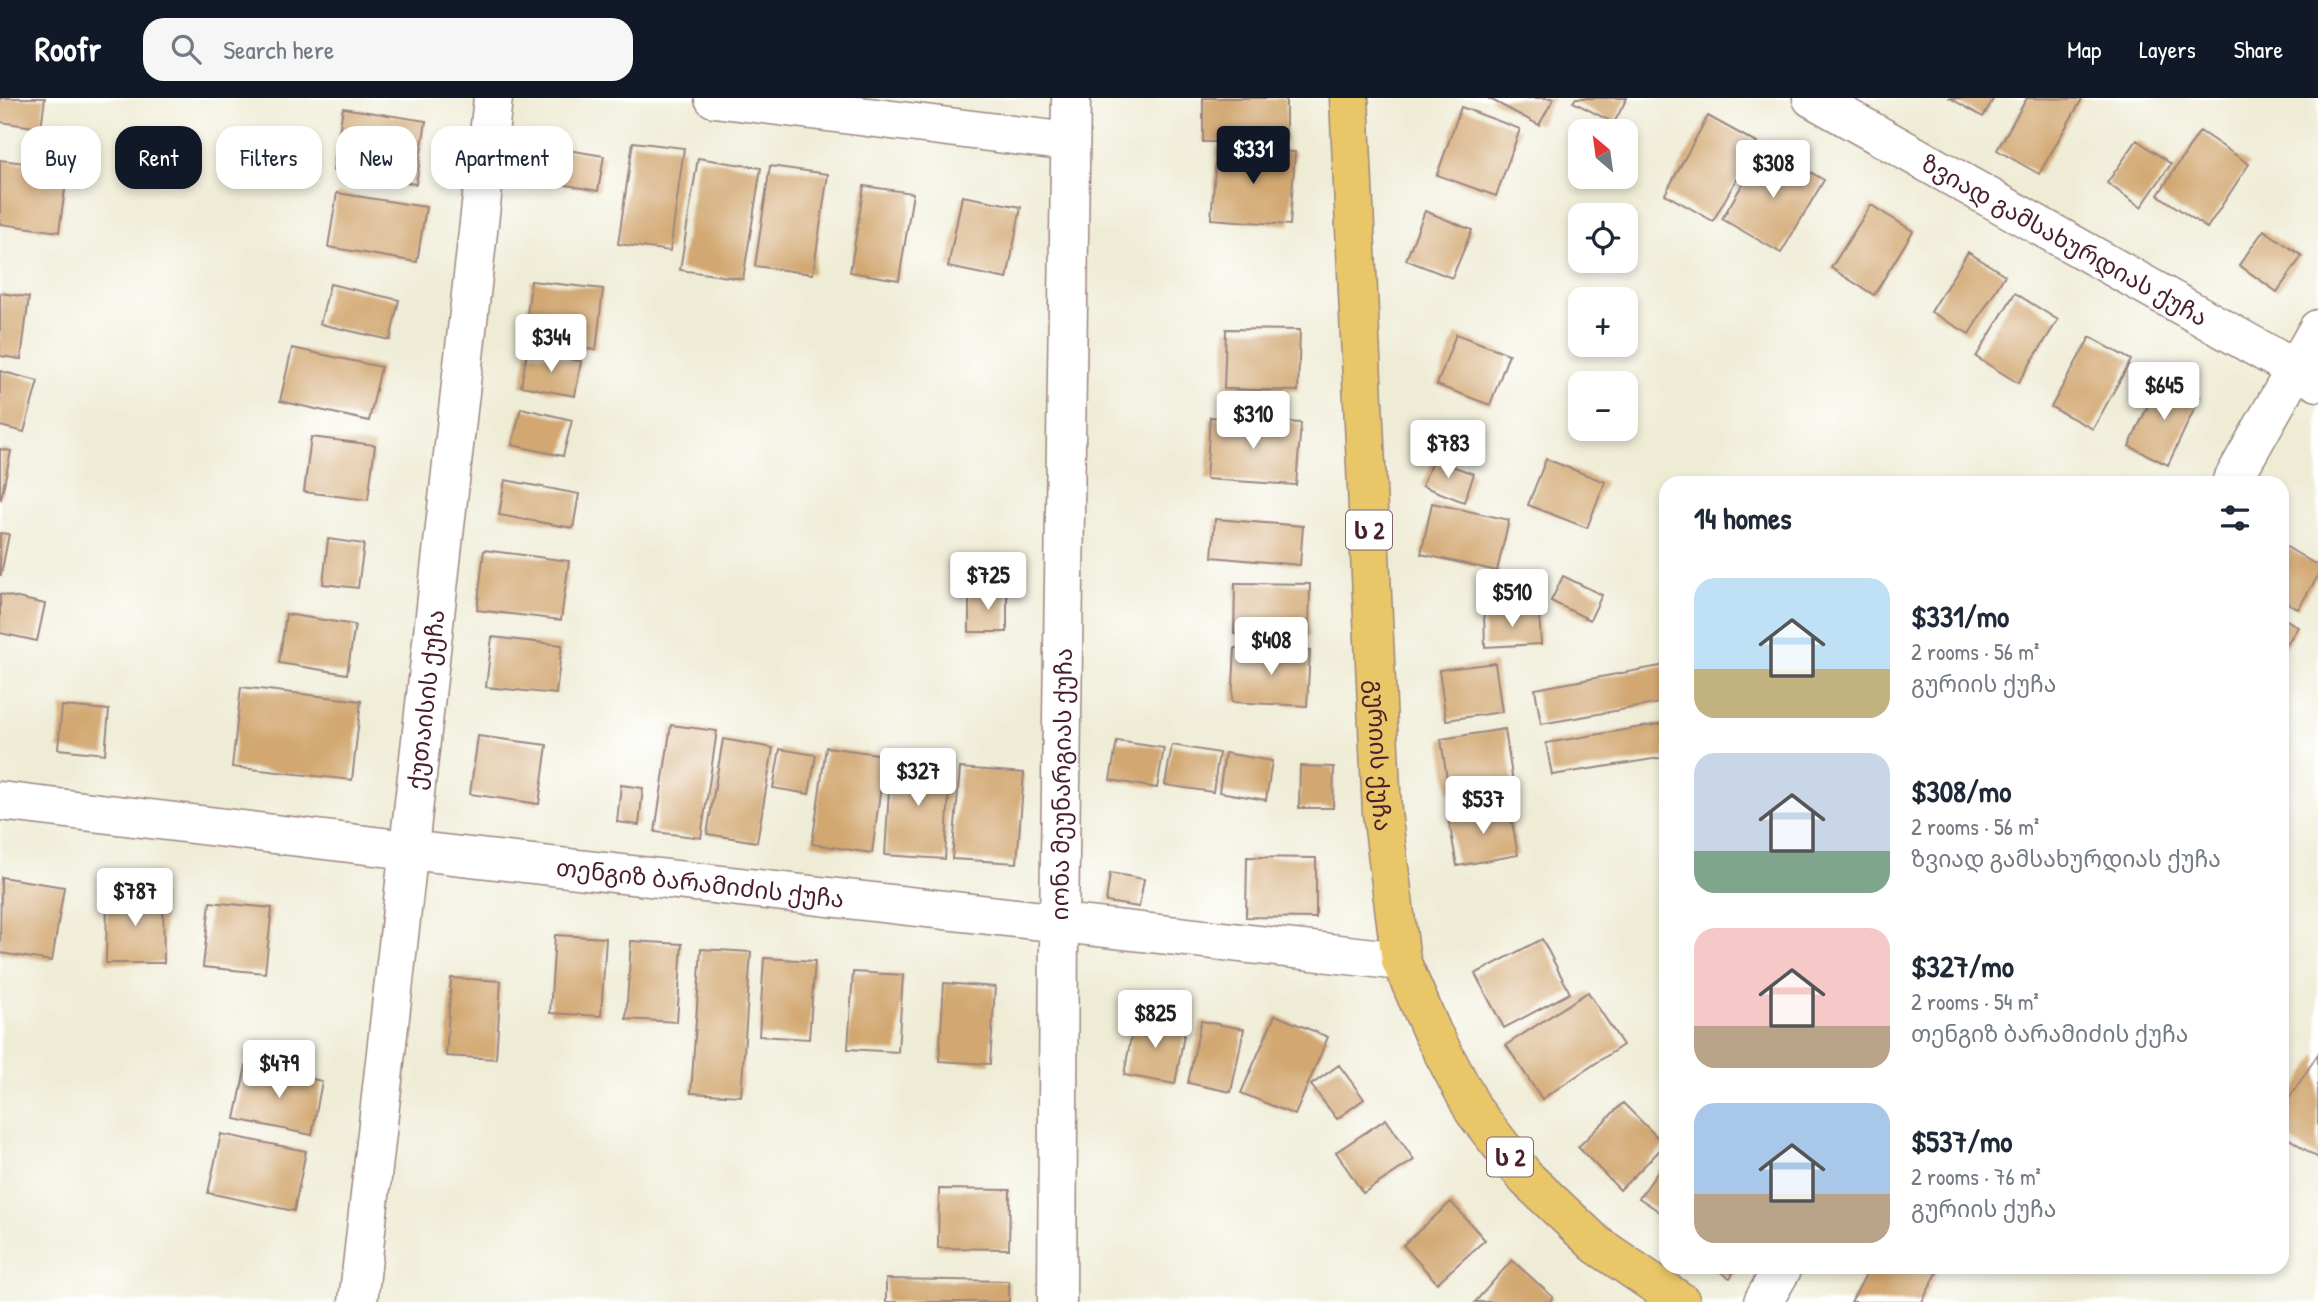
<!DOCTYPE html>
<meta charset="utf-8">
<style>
body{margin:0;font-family:"Patrick Hand","Noto Sans Georgian",sans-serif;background:#f6f6f7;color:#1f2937;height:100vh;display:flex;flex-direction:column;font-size:26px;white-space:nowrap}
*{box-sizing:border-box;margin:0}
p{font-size:23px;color:#747a83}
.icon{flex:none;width:38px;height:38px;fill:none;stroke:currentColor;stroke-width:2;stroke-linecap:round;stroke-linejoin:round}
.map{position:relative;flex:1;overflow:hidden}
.sheet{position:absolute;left:1659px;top:378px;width:630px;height:798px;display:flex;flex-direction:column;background:#fff;border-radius:21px;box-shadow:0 4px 10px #0003}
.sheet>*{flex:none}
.top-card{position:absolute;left:21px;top:28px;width:665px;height:63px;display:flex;gap:14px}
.needle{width:46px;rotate:331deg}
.tools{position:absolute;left:1568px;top:21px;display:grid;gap:14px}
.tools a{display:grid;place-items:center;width:70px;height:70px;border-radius:14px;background:#fff;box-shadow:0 4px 10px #0003;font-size:35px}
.price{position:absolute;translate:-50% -60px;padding:0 16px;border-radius:7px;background:#fff;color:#222;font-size:23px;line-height:46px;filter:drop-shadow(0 2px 4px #0008)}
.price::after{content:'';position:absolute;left:50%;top:42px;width:21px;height:16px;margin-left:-10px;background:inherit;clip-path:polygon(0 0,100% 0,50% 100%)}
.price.selected{background:#111827;color:#fff}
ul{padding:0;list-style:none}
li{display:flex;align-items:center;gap:21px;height:175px;padding:0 35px}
li span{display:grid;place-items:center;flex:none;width:196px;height:140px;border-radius:21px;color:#555}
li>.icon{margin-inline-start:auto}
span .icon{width:84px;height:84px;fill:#fffc;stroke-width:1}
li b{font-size:30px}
h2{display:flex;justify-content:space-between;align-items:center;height:84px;padding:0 35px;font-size:30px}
.chip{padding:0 24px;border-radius:21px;background:#fff;box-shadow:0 4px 10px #0003;font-size:24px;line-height:63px}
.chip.selected{background:#111827;color:#fff}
header{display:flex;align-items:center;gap:42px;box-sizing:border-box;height:98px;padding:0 35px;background:#111827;color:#fff}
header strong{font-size:33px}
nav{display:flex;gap:38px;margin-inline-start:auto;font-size:24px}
.search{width:490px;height:63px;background:#f6f6f7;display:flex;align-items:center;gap:18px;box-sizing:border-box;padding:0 24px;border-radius:21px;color:#747a83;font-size:26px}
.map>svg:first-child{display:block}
.building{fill:#d2a771}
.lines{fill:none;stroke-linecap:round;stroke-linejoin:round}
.minor-casing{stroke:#9c8680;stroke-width:41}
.highway-casing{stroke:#9c8680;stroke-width:41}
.minor{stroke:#fff;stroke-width:38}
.highway{stroke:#e9c769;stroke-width:38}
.labels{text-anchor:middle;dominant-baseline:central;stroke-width:5;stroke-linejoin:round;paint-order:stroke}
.shield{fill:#fff;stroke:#80626b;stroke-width:2}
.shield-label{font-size:23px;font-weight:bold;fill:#4a1f2b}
.street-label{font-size:24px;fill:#4a1f2b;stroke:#fff}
</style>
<header>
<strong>Roofr</strong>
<div class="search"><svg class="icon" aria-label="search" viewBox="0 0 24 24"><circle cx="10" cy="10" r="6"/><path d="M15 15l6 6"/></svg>Search here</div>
<nav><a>Map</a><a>Layers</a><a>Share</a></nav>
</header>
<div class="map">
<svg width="2318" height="1204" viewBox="0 0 2318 1204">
<rect width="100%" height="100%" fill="#fff"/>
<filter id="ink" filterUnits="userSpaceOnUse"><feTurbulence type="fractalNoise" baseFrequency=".0143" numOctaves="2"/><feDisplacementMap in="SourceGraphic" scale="14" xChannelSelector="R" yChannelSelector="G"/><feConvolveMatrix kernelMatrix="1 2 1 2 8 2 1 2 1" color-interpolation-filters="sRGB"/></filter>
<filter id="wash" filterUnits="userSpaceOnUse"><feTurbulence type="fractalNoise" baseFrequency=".00686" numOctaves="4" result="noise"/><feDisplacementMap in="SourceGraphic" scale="28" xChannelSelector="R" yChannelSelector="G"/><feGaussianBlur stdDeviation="1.57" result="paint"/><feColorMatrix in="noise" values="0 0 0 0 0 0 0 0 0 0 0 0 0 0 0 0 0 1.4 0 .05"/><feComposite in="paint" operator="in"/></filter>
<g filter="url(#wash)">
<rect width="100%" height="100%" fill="#efecd6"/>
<g id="blocks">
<!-- building -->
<path class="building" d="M0 0H45L41 30 0 24Z
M1203 0H1286V44H1203Z
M1488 0H1554L1539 27Z
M1576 0H1627L1614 25 1573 4Z
M1950 0H1994L1983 19Z
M2027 0 2082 1 2039 76 1997 52Z
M1461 9 1520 31 1496 98 1437 77Z
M343 10 426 23 416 86 333 73Z
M1708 18 1757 45 1713 123 1665 96Z
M2200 33 2249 66 2207 130 2158 97Z
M2137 42 2171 66 2141 109 2107 85Z
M633 44 684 50 670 153 618 146Z
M1765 48 1824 82 1781 155 1722 121Z
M1217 49 1295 54 1290 127 1211 121Z
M562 51 604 58 598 93 556 85Z
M698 60 761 70 743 181 680 172Z
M0 62 68 70 59 134 0 126Z
M770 68 828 76 813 176 755 168Z
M864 88 913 95 899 182 850 174Z
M337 95 426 109 417 164 328 149Z
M962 98 1021 109 1007 181 948 169Z
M1871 107 1913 133 1874 197 1831 170Z
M1425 113 1472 132 1452 180 1406 162Z
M2264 132 2302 158 2277 194 2239 167Z
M1968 154 2005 177 1969 236 1931 214Z
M531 183 603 191 596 252 524 245Z
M330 186 399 202 390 242 320 226Z
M0 195 29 199 21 261 0 258Z
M2015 195 2058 222 2018 285 1976 259Z
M1226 231 1300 232 1298 293 1224 291Z
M1456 236 1509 256 1490 307 1437 287Z
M2090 239 2131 262 2093 331 2051 309Z
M292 250 381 269 369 323 280 303Z
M527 254 581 263 575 298 521 288Z
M0 273 38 283 24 334 0 328Z
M2161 280 2200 299 2168 367 2129 348Z
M521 310 572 322 563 358 512 347Z
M1210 319 1301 325 1296 387 1206 381Z
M311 339 375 347 368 402 304 394Z
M0 351 11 353 1 401 0 400Z
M1433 361 1474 376 1464 404 1422 388Z
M1546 361 1605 384 1587 430 1528 407Z
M505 382 579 396 573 430 499 417Z
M1432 405 1509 422 1497 473 1421 456Z
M1215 421 1303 428 1300 467 1212 459Z
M0 435 9 436 1 477H0Z
M328 441 364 446 358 490 323 486Z
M2282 446 2318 468V478L2298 511 2282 502Z
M484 452 569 463 561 522 477 512Z
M1563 478 1602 497 1590 522 1551 503Z
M1235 485 1310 486 1309 538 1234 536Z
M969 493H1007V534H969Z
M0 496 45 506 37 543 0 535Z
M1539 513 1541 546 1485 549 1484 515Z
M286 516 355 527 347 576 279 565Z
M2282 519 2298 529 2282 554Z
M492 539 562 547 556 596 486 589Z
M1235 550 1310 553 1307 608 1232 604Z
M1495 565 1502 614 1446 622 1439 572Z
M1666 567V604L1541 626 1535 591Z
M241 589 361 603 352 682 232 669Z
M62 608 109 612 105 656 58 651Z
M1666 625V659L1552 677 1546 645Z
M671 627 717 633 701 740 655 734Z
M1505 631 1513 685 1449 695 1441 641Z
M478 638 547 647 539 706 470 696Z
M723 641 773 650 757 744 707 736Z
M1117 643 1164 650 1157 690 1110 682Z
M1172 647 1219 655 1213 694 1165 687Z
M826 649 885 657 872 755 812 746Z
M780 651 816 657 809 696 773 690Z
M1225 655 1272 663 1266 702 1219 694Z
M891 659 951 662 945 761 885 757Z
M1300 668 1334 669 1333 710H1299Z
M960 670 1024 675 1017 765 952 761Z
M621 687 643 690 639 727 617 724Z
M1509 707 1518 757 1457 768 1448 718Z
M1247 759 1316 760V820L1246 819Z
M1110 775 1144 781 1139 809 1106 804Z
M1 779 64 789 52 863 0 855Z
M107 795H163L164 865H106Z
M210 804 272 810 265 875 203 869Z
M555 837 606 840 601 918 550 915Z
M1542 841 1570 895 1504 930 1475 876Z
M631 843 682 846 677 924 626 921Z
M701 851 751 854 741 998 691 995Z
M764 860 815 863 809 941 759 938Z
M853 874 903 877 898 954 848 951Z
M451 880 501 883 496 961 446 958Z
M944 885 995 889 990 966 939 963Z
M1588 894 1623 947 1542 1001 1506 947Z
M1135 917 1186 926 1175 986 1124 977Z
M1275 917 1328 939 1295 1017 1241 995Z
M1201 923 1244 931 1231 994 1188 985Z
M2318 956V1060L2282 1036V1011Z
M1339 967 1364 1001 1337 1021 1311 987Z
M246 968 322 983 312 1037 235 1021Z
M1623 1005 1665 1047 1620 1092 1578 1049Z
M1386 1021 1414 1062 1363 1095 1336 1054Z
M221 1036 306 1053 294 1113 208 1095Z
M1666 1063V1118L1639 1100Z
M939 1091 1010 1092 1009 1151 938 1150Z
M1451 1104 1485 1142 1437 1185 1403 1147Z
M1512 1162 1553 1199 1549 1204H1475Z
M1712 1169H1737L1730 1180Z
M1870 1169H1925L1937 1175 1922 1204H1851Z
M886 1181 1009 1183V1204H886Z"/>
</g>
</g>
<g filter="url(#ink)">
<use href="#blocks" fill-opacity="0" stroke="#9c8680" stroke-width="2"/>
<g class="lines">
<!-- minor casing -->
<g class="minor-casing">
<g id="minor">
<path d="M714 0 1070 44"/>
<path id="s1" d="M1812 0 2318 284"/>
<path d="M2231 385 2318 231"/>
<path id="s2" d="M0 703 408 752 1401 863"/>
<path id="s3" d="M358 1204 493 0"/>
<path id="s4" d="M1057 1204 1059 826 1071 0"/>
<path d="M1763 1204 1783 1169"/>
</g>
</g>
<!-- highway casing -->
<g class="highway-casing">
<g id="highway">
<path id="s5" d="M1349 0 1382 715 1401 863 1432 934 1474 1013 1527 1081 1597 1147 1681 1204"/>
</g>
</g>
<!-- minor -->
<use href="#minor" class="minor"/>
<!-- highway -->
<use href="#highway" class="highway"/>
</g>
</g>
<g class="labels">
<!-- shield labels -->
<g class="shield">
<rect x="1346" y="412.5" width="46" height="39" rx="5"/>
<rect x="1487" y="1039.5" width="46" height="39" rx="5"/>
</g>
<g class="shield-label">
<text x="1369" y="432">ს 2</text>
<text x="1510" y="1059">ს 2</text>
</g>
<!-- street labels -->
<g class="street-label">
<text stroke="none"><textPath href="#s1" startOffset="290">ზვიად გამსახურდიას ქუჩა</textPath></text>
<text stroke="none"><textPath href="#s3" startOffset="606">ქუთაისის ქუჩა</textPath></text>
<text stroke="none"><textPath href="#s5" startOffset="658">გურიის ქუჩა</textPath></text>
<text stroke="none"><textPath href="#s4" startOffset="518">იონა მეუნარგიას ქუჩა</textPath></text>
<text stroke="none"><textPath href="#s2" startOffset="705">თენგიზ ბარამიძის ქუჩა</textPath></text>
</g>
</g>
</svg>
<div class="tools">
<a><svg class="needle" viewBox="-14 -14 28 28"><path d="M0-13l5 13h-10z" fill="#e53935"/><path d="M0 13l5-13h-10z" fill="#747a83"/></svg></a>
<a><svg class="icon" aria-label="locate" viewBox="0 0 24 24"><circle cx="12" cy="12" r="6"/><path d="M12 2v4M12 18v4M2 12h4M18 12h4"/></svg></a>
<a>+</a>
<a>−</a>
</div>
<b class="price selected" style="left:1253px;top:88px">$331</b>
<b class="price" style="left:1773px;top:102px">$308</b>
<b class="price" style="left:551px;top:276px">$344</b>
<b class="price" style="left:2164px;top:324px">$645</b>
<b class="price" style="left:1253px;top:353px">$310</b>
<b class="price" style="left:1448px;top:382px">$783</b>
<b class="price" style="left:988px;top:514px">$725</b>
<b class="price" style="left:1512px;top:531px">$510</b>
<b class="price" style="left:1271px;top:579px">$408</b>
<b class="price" style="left:918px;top:710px">$327</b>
<b class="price" style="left:1483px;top:738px">$537</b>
<b class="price" style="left:135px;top:830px">$787</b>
<b class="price" style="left:1155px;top:952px">$825</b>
<b class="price" style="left:279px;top:1002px">$479</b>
<div class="top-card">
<a class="chip">Buy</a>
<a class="chip selected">Rent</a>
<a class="chip">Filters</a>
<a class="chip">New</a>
<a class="chip">Apartment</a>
</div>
<section class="sheet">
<h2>14 homes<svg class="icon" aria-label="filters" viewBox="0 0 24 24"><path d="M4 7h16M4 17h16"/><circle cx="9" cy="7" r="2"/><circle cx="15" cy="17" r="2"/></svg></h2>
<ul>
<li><span style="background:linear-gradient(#bfe0f5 65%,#c2b280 0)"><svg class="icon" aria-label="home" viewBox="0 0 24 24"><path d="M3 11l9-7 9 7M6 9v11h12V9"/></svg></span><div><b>$331/mo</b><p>2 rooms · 56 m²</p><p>გურიის ქუჩა</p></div></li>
<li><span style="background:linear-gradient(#c9d6e8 70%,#7fa58c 0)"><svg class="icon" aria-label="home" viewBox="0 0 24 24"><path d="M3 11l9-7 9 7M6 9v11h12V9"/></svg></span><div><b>$308/mo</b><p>2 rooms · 56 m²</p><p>ზვიად გამსახურდიას ქუჩა</p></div></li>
<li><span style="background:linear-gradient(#f6c9c9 70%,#b9a48a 0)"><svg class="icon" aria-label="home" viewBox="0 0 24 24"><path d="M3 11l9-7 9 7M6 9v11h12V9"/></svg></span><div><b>$327/mo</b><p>2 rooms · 54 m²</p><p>თენგიზ ბარამიძის ქუჩა</p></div></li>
<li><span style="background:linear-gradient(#a9c7e8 65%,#b9a48a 0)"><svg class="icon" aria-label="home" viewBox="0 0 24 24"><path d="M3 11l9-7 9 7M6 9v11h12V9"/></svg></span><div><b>$537/mo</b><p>2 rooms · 76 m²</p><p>გურიის ქუჩა</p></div></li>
</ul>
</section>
</div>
